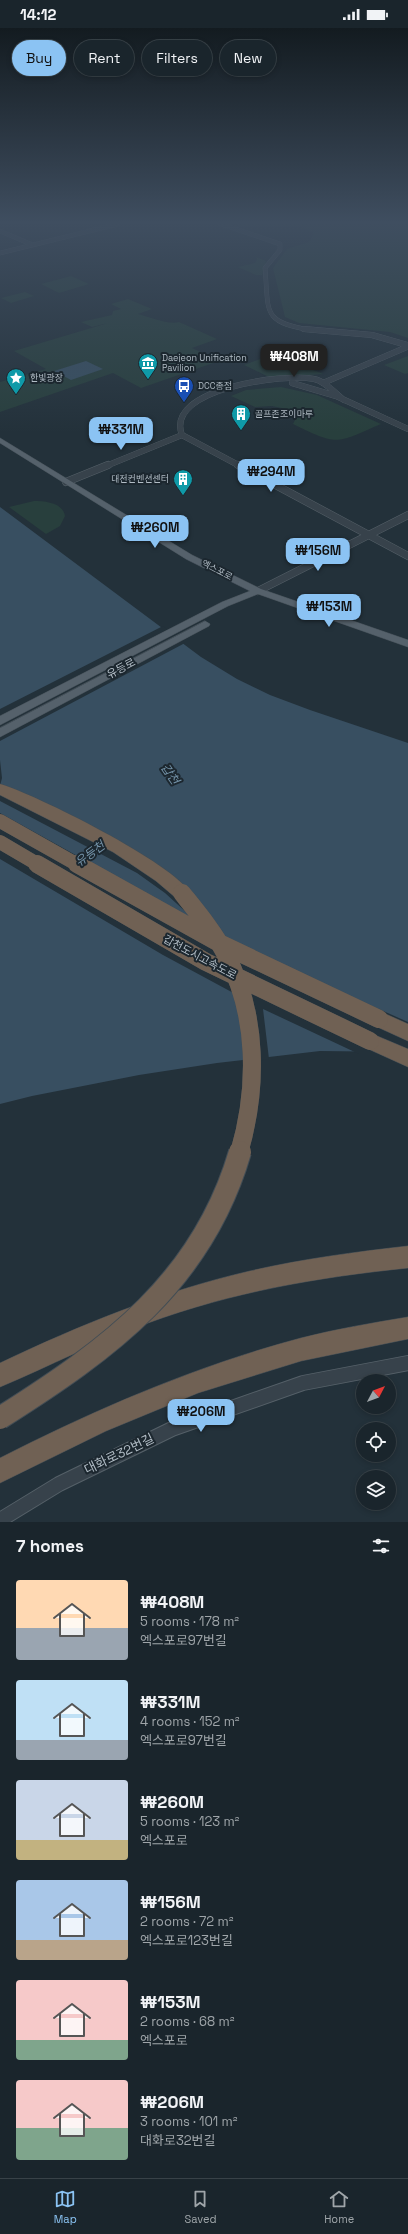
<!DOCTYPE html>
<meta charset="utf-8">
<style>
body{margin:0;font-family:"Space Grotesk","Noto Sans KR",sans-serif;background:#232d34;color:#f1f3f6;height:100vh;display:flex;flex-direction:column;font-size:15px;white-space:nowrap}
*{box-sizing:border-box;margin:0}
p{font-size:13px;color:#9fa5a9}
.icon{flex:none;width:22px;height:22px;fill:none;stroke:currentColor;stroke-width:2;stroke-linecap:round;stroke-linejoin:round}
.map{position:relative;height:1494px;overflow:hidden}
.details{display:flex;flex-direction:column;background:#1a252c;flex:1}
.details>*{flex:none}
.banner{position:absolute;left:12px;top:12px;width:384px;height:36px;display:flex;gap:8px}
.needle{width:26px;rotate:49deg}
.fabs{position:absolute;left:356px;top:1346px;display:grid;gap:8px}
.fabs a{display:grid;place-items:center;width:40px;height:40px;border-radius:50%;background:#1a252c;box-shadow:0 2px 6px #0003,0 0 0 1px #384248;font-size:20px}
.price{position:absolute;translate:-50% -34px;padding:0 9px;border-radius:8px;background:#8bc3f3;color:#111;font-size:13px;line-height:26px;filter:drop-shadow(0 1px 2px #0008)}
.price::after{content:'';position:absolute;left:50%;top:24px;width:12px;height:9px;margin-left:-6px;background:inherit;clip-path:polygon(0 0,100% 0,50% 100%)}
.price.active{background:#222;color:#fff}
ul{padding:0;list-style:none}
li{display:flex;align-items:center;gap:12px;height:100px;padding:0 16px}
li span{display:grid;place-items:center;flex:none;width:112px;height:80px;border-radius:4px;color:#555}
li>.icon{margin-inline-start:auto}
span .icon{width:48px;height:48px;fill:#fffc;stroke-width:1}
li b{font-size:17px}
h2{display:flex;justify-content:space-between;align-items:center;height:48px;padding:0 16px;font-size:17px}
.chip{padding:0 14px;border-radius:18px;background:#1a252c;box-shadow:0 2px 6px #0003,0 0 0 1px #384248;font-size:14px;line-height:36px}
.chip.active{background:#8bc3f3;color:#111}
.status{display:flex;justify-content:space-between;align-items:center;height:28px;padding:0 20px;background:#1a252c;direction:ltr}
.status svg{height:11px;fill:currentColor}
.menu{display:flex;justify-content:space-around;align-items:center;height:56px;border-top:1px solid #384248;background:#1a252c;font-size:11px;color:#9fa5a9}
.menu a{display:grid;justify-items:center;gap:2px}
.menu .active{color:#8bc3f3}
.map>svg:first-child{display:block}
.green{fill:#283f3d}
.water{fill:#384f61}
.pier{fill:#23313a}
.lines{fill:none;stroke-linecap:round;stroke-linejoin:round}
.minor-far3-casing{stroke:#556068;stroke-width:4.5}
.minor-far2-casing{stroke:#556068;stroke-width:6}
.minor-far1-casing{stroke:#556068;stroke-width:8}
.minor-casing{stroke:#556068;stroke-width:16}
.major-casing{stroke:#434e56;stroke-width:1}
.highway-casing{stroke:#424d55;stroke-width:1}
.minor-far3{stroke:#37424b;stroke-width:4}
.minor-far2{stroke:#37424b;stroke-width:5.5}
.minor-far1{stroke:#37424b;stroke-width:7}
.minor{stroke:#37424b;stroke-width:14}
.major{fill:#55616b;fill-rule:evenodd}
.highway{fill:#706154;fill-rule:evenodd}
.highway-bridge-far2-casing{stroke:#424d55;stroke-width:14;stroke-linecap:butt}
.highway-bridge-far1-casing{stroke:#424d55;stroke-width:18;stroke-linecap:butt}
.highway-bridge-casing{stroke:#424d55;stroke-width:24;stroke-linecap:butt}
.highway-bridge-far2{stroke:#706154;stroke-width:14}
.highway-bridge-far1{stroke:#706154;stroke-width:18}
.highway-bridge{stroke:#706154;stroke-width:22}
.labels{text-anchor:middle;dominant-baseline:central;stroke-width:4;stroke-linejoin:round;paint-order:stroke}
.far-poi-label{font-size:9px;fill:#b2bdc6;stroke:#1c272f;text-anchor:start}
.far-street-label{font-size:9px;fill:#b2bdc6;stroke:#1c272f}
.street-label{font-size:11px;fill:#b2bdc6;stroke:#1c272f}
.water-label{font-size:12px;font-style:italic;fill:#7493a9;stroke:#1c272f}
.near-street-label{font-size:13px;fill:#b2bdc6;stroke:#1c272f}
</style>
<div class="status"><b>14:12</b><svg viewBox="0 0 49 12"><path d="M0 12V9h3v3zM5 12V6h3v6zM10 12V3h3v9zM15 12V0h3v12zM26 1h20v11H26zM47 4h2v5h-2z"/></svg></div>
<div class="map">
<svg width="408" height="1494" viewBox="0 0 408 1494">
<rect width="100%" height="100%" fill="#23313a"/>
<!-- green -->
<path class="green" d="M233 196H408V310L390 304 299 295 285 289 273 240 287 221 309 214 314 205 301 199 241 198Z
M256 229 266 233 262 247H256L238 239 255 235 257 231Z
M71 248 89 256 59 265 41 256Z
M25 264 34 268 11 275 1 270Z
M128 271 152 281 138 286C149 289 169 297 179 294L217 311 192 320 219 333 141 360 113 345 0 384V354L46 341 14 323 108 295 92 299 81 294 112 287 113 283 121 281 111 276Z
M274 326 323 346 271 350 244 337Z
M408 328V345L405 346 384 337Z
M281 359 317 367 381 396C335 416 338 418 293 396L296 390 286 381 272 378 255 379 231 368 246 362Z
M34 473C46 473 63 475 65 488L60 498 46 506 9 479Z"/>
<!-- water -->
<path class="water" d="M86 333 103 341 71 352 54 343Z
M0 479 201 629 237 651 270 667 310 682 408 715V1024L320 1023 217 1035 139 1047 32 1068 0 1076V758L2 750 0 732Z"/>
<!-- pier -->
<path class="pier" d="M163 598 185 615 0 713V681Z
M0 759 141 832 224 908 318 954 408 994V1026H359L263 981 269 1031 248 1034 239 968 163 927 0 831V785L198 895 165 865 137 845 0 773Z"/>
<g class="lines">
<!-- minor-far3 casing -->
<g class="minor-far3-casing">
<path id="minor-far3" d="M221 196 280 216V222L265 240C269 284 261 294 311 302
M0 203 33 217
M0 225 118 196"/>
</g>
<!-- minor-far2 casing -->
<g class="minor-far2-casing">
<path id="minor-far2" d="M304 301 372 307 407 317
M292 355 336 368 408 401
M323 355 407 319
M182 407 240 438
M182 407C164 360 286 345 314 351 325 353 336 366 344 372
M106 438 182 407"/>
</g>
<!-- minor-far1 casing -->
<g class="minor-far1-casing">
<path id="minor-far1" d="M238 437 408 528
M66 454 108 437
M258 563 408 487"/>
</g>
<!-- minor casing -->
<g class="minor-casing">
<path id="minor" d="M0 1492 59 1456 172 1401 303 1355 408 1335"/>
</g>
<!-- major casing -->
<g class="major-casing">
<path id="major" d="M0 410 192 527 261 561 408 612V619L258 566 228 578 0 697V688L222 574 250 563 186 531 0 415Z
M205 593 210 596 209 598 0 709V700Z"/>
</g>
<!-- highway casing -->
<g class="highway-casing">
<path id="highway" d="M0 756C35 766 175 836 190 865L188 870 182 872 176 870 156 853 113 824 0 767Z
M379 983 408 996V1013L373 997 370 991 373 985Z
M370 1005 408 1021V1039L364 1019 361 1013 364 1007Z
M408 1218V1240C319 1249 232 1264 148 1295 97 1313 50 1338 0 1359V1335C80 1297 163 1263 250 1243 302 1231 355 1224 408 1218Z
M408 1289V1311L301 1333 198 1365 106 1403 0 1455V1430C96 1381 196 1338 301 1310 336 1301 372 1295 408 1289Z"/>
</g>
<!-- minor-far3 -->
<use href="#minor-far3" class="minor-far3"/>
<!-- minor-far2 -->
<use href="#minor-far2" class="minor-far2"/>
<!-- minor-far1 -->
<use href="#minor-far1" class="minor-far1"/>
<!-- minor -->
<use href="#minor" class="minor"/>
<!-- major -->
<use href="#major" class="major"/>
<!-- highway -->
<use href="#highway" class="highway"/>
<!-- highway-bridge-far2 casing -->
<g class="highway-bridge-far2-casing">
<path id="highway-bridge-far2" d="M0 793 78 837
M0 814 39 837"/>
</g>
<!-- highway-bridge-far1 casing -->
<g class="highway-bridge-far1-casing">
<path id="highway-bridge-far1" d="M37 836 206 934 370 1013
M77 836 219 915 379 991
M182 865C198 885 214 904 226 927 258 987 258 1060 239 1125"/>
</g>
<!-- highway-bridge casing -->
<g class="highway-bridge-casing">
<path id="highway-bridge" d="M0 1390C109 1321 202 1254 240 1124"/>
</g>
<!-- highway-bridge-far2 -->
<use href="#highway-bridge-far2" class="highway-bridge-far2"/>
<!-- highway-bridge-far1 -->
<use href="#highway-bridge-far1" class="highway-bridge-far1"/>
<!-- highway-bridge -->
<use href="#highway-bridge" class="highway-bridge"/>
</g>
<!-- sky -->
<linearGradient id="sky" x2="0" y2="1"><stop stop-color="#131b20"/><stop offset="0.48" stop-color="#3f4e60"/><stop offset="1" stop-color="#3f4e60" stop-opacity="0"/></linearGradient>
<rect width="408" height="405" fill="url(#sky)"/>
<!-- icons -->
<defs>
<g id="museum-pin" transform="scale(1)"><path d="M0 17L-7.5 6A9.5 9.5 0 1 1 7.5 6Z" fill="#0f9aa8" stroke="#1c272f"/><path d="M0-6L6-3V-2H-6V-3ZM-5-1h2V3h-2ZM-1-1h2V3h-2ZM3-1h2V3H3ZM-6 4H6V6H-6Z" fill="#fff"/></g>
<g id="sight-pin" transform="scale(1)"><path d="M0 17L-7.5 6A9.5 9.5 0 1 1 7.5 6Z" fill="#0f9aa8" stroke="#1c272f"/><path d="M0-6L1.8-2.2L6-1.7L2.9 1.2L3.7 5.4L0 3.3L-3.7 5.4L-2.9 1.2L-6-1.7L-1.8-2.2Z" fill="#fff"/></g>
<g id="bus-pin" transform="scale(1)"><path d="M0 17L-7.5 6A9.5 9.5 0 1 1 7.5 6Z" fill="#1a4fb4" stroke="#1c272f"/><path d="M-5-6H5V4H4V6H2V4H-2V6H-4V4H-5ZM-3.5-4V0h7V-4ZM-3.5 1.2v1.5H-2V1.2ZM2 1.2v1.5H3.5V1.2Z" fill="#fff"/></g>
<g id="building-pin" transform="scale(1)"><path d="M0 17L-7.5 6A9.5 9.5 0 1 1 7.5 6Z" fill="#0f9aa8" stroke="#1c272f"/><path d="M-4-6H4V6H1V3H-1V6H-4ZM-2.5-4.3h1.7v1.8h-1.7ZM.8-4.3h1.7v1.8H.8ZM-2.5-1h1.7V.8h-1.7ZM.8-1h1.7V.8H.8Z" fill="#fff"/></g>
</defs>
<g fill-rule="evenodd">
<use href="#museum-pin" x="148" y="335"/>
<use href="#sight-pin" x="16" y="350"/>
<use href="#bus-pin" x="184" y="358"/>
<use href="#building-pin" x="241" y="386"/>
<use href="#building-pin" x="183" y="451"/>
</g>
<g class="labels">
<!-- far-poi labels -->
<g class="far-poi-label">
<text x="162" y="330">Daejeon Unification<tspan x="162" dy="10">Pavilion</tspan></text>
<text x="30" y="350">한빛광장</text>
<text x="198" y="358">DCC종점</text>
<text x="255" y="386">골프존조이마루</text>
<text x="169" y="451" text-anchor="end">대전컨벤션센터</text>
</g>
<!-- far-street labels -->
<g class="far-street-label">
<text transform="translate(217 542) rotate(27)">엑스포로</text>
</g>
<!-- street labels -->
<g class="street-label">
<text transform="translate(121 640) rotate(-28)">유등로</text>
<text transform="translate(200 929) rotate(28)">갑천도시고속도로</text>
</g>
<!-- water labels -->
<g class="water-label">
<text transform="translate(170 746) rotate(55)">갑천</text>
<text transform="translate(90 826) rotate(-36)">유등천</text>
</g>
<!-- near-street labels -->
<g class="near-street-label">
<text transform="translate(119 1426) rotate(-26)">대화로32번길</text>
</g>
</g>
</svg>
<div class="fabs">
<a><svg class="needle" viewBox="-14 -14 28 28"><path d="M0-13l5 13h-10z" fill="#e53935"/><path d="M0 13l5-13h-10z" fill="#9fa5a9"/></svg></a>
<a><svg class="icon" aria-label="locate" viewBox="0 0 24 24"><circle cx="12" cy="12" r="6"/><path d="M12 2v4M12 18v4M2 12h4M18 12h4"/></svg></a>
<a><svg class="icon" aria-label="layers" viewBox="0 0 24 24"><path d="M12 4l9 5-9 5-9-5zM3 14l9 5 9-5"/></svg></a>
</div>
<b class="price active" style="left:294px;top:350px">₩408M</b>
<b class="price" style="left:121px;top:423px">₩331M</b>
<b class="price" style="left:271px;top:465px">₩294M</b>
<b class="price" style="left:155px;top:521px">₩260M</b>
<b class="price" style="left:318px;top:544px">₩156M</b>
<b class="price" style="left:329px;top:600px">₩153M</b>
<b class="price" style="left:201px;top:1405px">₩206M</b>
<div class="banner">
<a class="chip active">Buy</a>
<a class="chip">Rent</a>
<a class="chip">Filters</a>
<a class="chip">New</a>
</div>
</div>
<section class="details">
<h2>7 homes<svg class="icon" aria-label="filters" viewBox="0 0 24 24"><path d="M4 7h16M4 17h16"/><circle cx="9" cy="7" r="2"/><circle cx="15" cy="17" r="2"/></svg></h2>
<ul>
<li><span style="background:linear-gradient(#ffd9b3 60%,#9aa5b1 0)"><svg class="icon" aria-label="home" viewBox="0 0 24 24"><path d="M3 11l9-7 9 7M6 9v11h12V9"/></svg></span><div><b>₩408M</b><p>5 rooms · 178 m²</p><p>엑스포로97번길</p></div></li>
<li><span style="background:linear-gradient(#bfe0f5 75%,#9aa5b1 0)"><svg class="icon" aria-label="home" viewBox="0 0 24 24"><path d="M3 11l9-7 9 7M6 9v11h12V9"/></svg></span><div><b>₩331M</b><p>4 rooms · 152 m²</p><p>엑스포로97번길</p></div></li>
<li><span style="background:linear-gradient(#c9d6e8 75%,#c2b280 0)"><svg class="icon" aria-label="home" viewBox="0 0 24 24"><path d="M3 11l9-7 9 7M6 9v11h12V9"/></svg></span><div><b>₩260M</b><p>5 rooms · 123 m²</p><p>엑스포로</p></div></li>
<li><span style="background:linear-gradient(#a9c7e8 75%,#b9a48a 0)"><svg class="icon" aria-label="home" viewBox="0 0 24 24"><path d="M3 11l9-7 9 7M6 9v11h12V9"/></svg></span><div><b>₩156M</b><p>2 rooms · 72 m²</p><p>엑스포로123번길</p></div></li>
<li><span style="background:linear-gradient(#f6c9c9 75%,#7fa58c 0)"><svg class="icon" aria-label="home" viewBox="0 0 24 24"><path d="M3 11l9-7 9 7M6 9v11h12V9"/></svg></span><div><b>₩153M</b><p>2 rooms · 68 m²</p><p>엑스포로</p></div></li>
<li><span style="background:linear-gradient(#f6c9c9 60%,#7fa58c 0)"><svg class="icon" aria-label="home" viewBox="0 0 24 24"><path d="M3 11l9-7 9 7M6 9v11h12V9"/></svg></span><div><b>₩206M</b><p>3 rooms · 101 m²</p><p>대화로32번길</p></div></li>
</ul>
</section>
<nav class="menu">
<a class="active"><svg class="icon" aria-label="map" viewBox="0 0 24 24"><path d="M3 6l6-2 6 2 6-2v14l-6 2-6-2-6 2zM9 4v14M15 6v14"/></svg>Map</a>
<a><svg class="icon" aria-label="saved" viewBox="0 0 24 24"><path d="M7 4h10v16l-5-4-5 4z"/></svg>Saved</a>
<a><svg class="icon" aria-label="home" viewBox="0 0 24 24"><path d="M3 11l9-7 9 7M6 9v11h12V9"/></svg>Home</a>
</nav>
